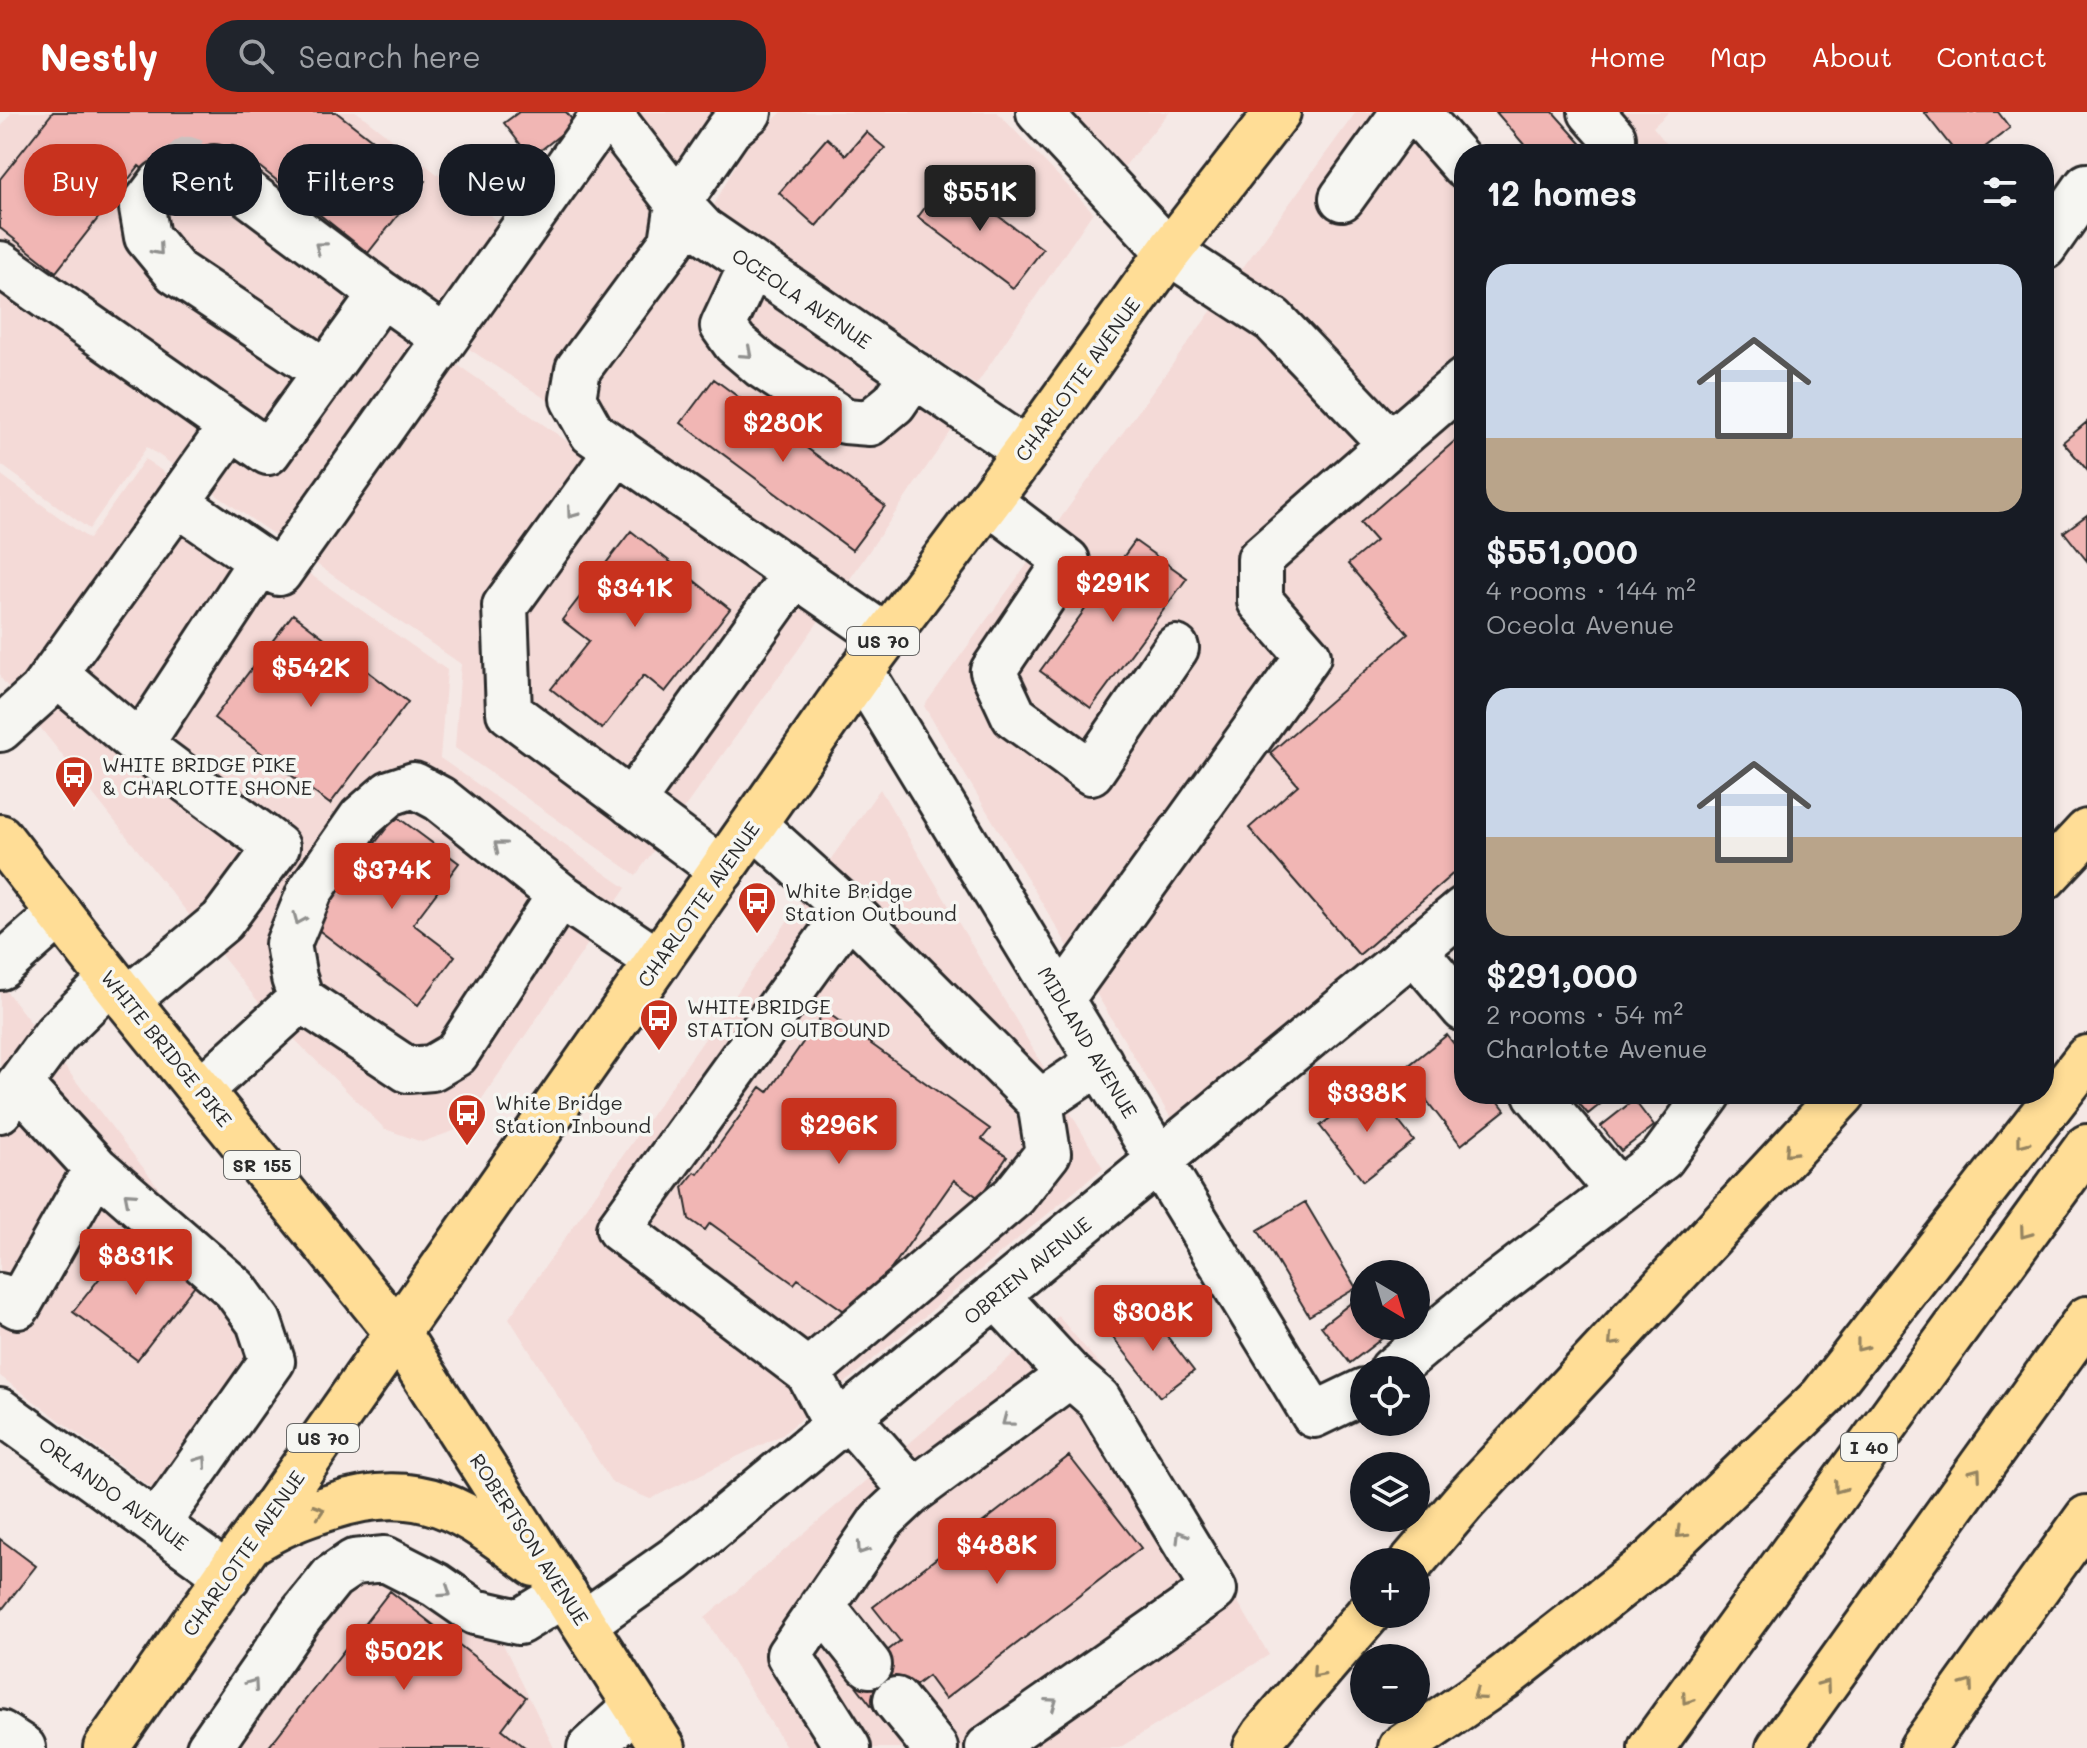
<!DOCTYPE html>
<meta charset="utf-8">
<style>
body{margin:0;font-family:Mali,sans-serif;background:#20242c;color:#f1f3f6;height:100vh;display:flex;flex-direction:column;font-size:30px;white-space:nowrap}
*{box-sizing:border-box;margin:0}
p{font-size:26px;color:#9ea1a6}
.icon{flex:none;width:44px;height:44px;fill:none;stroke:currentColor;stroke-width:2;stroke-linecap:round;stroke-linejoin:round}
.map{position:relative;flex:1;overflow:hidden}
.side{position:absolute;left:1454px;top:32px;width:600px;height:960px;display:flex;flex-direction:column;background:#171b24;border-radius:32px;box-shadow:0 4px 12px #0003}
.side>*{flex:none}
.top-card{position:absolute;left:24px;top:32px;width:760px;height:72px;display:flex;gap:16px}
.needle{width:52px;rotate:142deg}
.buttons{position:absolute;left:1350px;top:1148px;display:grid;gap:16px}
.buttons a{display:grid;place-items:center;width:80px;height:80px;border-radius:50%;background:#171b24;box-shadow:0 4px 12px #0003;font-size:40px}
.price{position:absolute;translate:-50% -68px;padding:0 18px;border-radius:8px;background:#c8321e;color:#fff;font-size:26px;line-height:52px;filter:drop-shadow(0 2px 4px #0008)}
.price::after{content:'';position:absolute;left:50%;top:48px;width:24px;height:18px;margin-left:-12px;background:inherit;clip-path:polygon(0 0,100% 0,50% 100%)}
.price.on{background:#222;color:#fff}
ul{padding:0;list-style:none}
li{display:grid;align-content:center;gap:16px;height:424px;padding:0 32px}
li span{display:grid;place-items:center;height:248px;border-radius:24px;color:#555}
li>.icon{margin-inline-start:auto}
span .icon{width:144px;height:144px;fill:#fffc;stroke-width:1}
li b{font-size:34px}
h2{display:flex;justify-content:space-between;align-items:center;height:96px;padding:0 32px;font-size:34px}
.chip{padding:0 28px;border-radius:32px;background:#171b24;box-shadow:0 4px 12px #0003;font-size:28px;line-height:72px}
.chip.on{background:#c8321e;color:#fff}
header{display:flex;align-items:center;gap:48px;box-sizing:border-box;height:112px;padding:0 40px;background:#c8321e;color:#fff}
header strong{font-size:38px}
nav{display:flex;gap:44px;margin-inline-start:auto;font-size:28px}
.search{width:560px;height:72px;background:#20242c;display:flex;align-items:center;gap:20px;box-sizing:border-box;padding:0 28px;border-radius:32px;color:#9ea1a6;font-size:30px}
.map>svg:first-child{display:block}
.built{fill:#f4dad7}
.building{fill:#f1b6b4;stroke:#2b2b2b;stroke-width:2}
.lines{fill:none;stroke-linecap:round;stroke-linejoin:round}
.minor-tunnel{stroke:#cdc3c1;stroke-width:44;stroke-dasharray:44 22;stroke-linecap:butt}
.minor-casing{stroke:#2b2b2b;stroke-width:50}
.major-casing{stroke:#2b2b2b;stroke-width:50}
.highway-casing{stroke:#2b2b2b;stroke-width:50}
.minor{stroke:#f6f6f2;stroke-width:44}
.major{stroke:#ffdd96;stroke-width:44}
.highway{stroke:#ffdd96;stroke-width:44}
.oneway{stroke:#90908e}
.oneway2{stroke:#958460}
.labels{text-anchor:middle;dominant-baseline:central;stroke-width:7;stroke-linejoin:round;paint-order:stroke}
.shield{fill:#f6f6f2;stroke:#686867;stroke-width:2}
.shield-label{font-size:18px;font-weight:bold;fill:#2b2b2b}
.street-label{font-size:20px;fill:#2b2b2b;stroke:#f6f6f2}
.poi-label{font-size:20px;fill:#2b2b2b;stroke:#f6f6f2;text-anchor:start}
</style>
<header>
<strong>Nestly</strong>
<div class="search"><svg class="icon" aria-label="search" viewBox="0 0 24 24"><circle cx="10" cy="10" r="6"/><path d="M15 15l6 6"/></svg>Search here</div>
<nav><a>Home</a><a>Map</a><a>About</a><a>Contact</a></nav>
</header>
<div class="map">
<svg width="2087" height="1636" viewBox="0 0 2087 1636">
<rect width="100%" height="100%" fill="#f5e9e6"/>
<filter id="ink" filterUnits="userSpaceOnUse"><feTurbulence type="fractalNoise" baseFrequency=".0125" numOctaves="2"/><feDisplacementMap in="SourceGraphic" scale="16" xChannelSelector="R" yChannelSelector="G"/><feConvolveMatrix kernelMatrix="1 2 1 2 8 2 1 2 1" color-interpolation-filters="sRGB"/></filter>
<g filter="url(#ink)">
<!-- built -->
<path class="built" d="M12 0H357L503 113 422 228 821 506 636 763 455 636 461 552 147 335 89 417 0 352V16Z
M624 0H732L643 82 715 156 952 318 841 480 469 237Z
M782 0H997L1093 100 976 273 712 97 746 33Z
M1066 0H1169L1120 60Z
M1356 0H1391L1464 85V770L1172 1008 924 594Z
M1605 0H1669L1653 15 1675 42H1639Z
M145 347 447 558 440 646 626 776 462 1016 422 1030 385 1017 264 897 0 565V362L89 427Z
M880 677 1103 1056 782 1323 650 1387 612 1371 509 1206Z
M0 871 290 1245 186 1402 0 1264Z
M1058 1204 1100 1253 1269 1543 1119 1636H787L705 1506Z
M369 1425 412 1432 471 1484 502 1530 554 1636H187L321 1447Z"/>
<!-- building -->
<path class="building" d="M53 0H336L425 69 368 141 232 33 186 91 139 54 56 160 0 116V67Z
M519 0H566L575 11 531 46 504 11Z
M1496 0H1553L1587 38 1583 42H1532Z
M1924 0H1998L2010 16 1976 42H1957Z
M866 20 885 36 816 114 779 81 827 26 846 43Z
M947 66 1043 137 1013 176 918 105Z
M714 267 885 394 852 438 681 311Z
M2087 310V358L2063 330Z
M1464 321V752L1359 843 1249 716 1298 673 1270 641 1408 522 1348 452 1376 429 1360 411Z
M2087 403V449L2064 420Z
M631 419 730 497 665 580 644 563 602 617 551 577 589 529 562 508Z
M1135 429 1187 466 1091 596 1040 559Z
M293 502 408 590 330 692 214 606Z
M396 704 459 751 413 812 455 844 418 893 312 813Z
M825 899 990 1017 982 1027 1007 1045 979 1086 954 1068 856 1207 798 1167 794 1172 710 1111 705 1118 689 1107 683 1075 695 1060 698 1062 761 975 768 980Z
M1447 923 1464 945V982H1493L1505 998 1461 1033 1403 958Z
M1371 974 1414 1029 1363 1069 1320 1014Z
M1571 982H1613L1588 1002Z
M1634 988 1654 1014 1621 1039 1601 1014Z
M1305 1090 1356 1176 1309 1204 1258 1118Z
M135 1121 198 1169 137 1248 73 1200Z
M1360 1184 1364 1189V1214H1384L1389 1221 1350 1251 1321 1214Z
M1146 1197 1194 1259 1160 1285 1112 1224Z
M1069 1344 1141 1436 945 1587 928 1564 878 1602 851 1567 900 1529 873 1495Z
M0 1427 36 1454 0 1500Z
M390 1479 526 1585 502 1617 526 1636H268Z"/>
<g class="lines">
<!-- minor-tunnel -->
<path class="minor-tunnel" d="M161 71 188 47 214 56"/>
<!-- minor casing -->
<g class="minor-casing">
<path id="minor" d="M608 0 678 91 703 118 1026 339
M749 0 729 17 678 91 672 130 578 257 573 287 592 321 886 525
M1039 0 1169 140 1273 208 1391 332 1464 269
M1417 0 1464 54
M1591 0 1613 25V42
M214 56 382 182
M161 71 142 96 147 125 176 160 326 260
M1342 86 1404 0
M2044 135 2087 74
M0 152 268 340 382 182 444 226
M752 152 723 214 735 231 762 254 845 309 870 311 894 291 914 262
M618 338 505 494 509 600 722 758
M988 389 1067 449 993 559 1014 604 1091 660 1176 536
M177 391 231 315
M861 559 1314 1303 1364 1279
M55 561 140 633
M0 617 41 580 177 391 279 461 606 0
M631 691 795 462
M754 713 849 799
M1414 838 1464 897
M0 855 60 802
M1062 886 1308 544 1260 489V447L1391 332
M301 887 294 866 288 832 310 779 361 706 390 681 414 673 440 687 560 783
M127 888 222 809 277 735 140 633 261 449
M201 978 301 887 408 958 432 956 456 942 560 783 658 849
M1536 982 1618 1079
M1040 990 1100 950
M0 998 56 922 111 868
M96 1056 235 1177 259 1210 272 1249 157 1412
M0 1184 18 1194 96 1056 19 972
M1392 1258 1476 1188 1662 1046 1709 982
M808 1260 1014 1084 1048 1041 1040 990 849 799 619 1117 808 1260 837 1314
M0 1299 228 1464
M848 1305 913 1379
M822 1494 869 1553
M584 1511 675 1447 1464 797
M896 1588 935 1636
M0 1621 23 1636
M209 1636 299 1506 332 1465 354 1450 385 1447 436 1473 475 1500 519 1510 565 1482
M590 1636 636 1594
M848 1636 789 1543 881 1409 913 1379 1070 1263
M988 1636 1214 1478 1098 1287 1070 1263 996 1183"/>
</g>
<!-- major casing -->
<g class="major-casing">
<path id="major" d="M0 725 127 888 396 1219 663 1636
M252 1430C281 1412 299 1405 331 1395 422 1366 465 1399 535 1452
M106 1636 861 559 1026 339 1169 140 1278 0"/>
</g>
<!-- highway casing -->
<g class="highway-casing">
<path id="highway" d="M2044 766 2087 720
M1412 1450 1465 1388 1843 982
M1256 1636 1265 1622 1368 1502
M1401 1636 1503 1566 1651 1450 1822 1285 2087 946
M1651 1636 2087 1035
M1779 1636 2087 1207
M1922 1636 2087 1406"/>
</g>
<!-- minor -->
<use href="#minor" class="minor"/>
<!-- major -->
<use href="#major" class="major"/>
<!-- highway -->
<use href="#highway" class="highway"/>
</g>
<!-- one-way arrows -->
<defs><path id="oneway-chevron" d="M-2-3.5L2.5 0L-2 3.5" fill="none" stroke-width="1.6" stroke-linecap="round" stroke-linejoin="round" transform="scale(2)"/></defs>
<g class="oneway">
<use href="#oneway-chevron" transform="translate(320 135) rotate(-143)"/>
<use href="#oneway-chevron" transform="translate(158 138) rotate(49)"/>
<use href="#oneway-chevron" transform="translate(747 241) rotate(41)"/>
<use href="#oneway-chevron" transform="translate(572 401) rotate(126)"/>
<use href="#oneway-chevron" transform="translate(499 734) rotate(-141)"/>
<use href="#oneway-chevron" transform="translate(299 807) rotate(113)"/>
<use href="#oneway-chevron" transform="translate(129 1085) rotate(-139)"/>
<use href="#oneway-chevron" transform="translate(1007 1309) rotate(143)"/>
<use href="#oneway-chevron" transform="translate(202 1349) rotate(-55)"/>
<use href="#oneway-chevron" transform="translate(1181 1424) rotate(-121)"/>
<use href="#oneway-chevron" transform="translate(862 1437) rotate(124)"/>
<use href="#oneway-chevron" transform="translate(446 1480) rotate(34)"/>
<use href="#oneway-chevron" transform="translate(253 1572) rotate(-55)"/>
<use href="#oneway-chevron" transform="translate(1052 1591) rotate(-35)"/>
</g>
<g class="oneway2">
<use href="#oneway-chevron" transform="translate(2022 1030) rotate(128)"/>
<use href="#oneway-chevron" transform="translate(1790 1039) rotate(133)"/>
<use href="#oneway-chevron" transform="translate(2025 1121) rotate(126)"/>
<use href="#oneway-chevron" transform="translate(1613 1229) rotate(133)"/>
<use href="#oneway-chevron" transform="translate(1861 1234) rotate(128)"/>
<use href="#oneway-chevron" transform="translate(1976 1361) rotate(-54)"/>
<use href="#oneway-chevron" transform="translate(1839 1376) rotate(126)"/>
<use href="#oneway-chevron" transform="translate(319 1399) rotate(-18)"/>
<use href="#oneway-chevron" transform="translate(1681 1421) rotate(136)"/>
<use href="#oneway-chevron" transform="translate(1317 1561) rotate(131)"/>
<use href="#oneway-chevron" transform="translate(1825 1573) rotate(-54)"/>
<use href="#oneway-chevron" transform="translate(1968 1573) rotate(-54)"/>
<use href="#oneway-chevron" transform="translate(1478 1583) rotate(145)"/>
<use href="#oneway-chevron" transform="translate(1687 1587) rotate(126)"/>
</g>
</g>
<!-- icons -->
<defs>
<g id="bus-pin" transform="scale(2)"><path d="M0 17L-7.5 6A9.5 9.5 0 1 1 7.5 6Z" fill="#c8321e" stroke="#f6f6f2"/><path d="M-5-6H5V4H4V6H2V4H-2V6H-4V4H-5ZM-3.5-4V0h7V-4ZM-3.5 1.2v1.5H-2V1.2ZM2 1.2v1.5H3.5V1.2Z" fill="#fff"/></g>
</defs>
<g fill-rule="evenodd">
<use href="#bus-pin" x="74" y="663"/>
<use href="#bus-pin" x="757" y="789"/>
<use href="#bus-pin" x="659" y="906"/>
<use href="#bus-pin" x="467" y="1001"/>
</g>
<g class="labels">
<!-- shield labels -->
<g class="shield">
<rect x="847" y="515" width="72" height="28" rx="6"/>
<rect x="224" y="1039" width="76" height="28" rx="6"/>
<rect x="287" y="1312" width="72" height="28" rx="6"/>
<rect x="1841" y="1321" width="56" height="28" rx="6"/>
</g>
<g class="shield-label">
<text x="883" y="529">US 70</text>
<text x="262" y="1053">SR 155</text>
<text x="323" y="1326">US 70</text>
<text x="1869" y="1335">I 40</text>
</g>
<!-- street labels -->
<g class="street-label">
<text transform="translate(802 186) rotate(34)">OCEOLA AVENUE</text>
<text transform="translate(1077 267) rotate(-54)">CHARLOTTE AVENUE</text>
<text transform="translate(698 792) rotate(-55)">CHARLOTTE AVENUE</text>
<text transform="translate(1088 930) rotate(59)">MIDLAND AVENUE</text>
<text transform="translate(167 936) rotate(51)">WHITE BRIDGE PIKE</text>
<text transform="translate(1027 1158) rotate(-39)">OBRIEN AVENUE</text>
<text transform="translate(114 1381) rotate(36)">ORLANDO AVENUE</text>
<text transform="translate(530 1427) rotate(57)">ROBERTSON AVENUE</text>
<text transform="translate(243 1441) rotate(-55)">CHARLOTTE AVENUE</text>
</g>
<!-- poi labels -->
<g class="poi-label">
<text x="102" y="652">WHITE BRIDGE PIKE<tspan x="102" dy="23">&amp; CHARLOTTE SHONE</tspan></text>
<text x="785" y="778">White Bridge<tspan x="785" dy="23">Station Outbound</tspan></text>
<text x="687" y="894">WHITE BRIDGE<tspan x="687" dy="23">STATION OUTBOUND</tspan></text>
<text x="495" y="990">White Bridge<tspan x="495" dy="23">Station Inbound</tspan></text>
</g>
</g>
</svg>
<div class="buttons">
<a><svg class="needle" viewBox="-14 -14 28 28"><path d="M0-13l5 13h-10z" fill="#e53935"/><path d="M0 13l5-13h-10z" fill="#9ea1a6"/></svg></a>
<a><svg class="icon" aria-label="locate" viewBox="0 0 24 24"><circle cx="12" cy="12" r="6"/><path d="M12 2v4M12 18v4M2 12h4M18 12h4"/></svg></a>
<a><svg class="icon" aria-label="layers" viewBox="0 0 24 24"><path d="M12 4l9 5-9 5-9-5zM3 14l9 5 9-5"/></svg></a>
<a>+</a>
<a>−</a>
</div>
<b class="price on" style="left:980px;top:121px">$551K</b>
<b class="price" style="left:783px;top:352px">$280K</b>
<b class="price" style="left:1113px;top:512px">$291K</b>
<b class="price" style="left:635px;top:517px">$341K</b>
<b class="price" style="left:311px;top:597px">$542K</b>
<b class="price" style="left:392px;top:799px">$374K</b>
<b class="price" style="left:1367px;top:1022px">$338K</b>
<b class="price" style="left:839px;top:1054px">$296K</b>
<b class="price" style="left:136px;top:1185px">$831K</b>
<b class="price" style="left:1153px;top:1241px">$308K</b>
<b class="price" style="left:997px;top:1474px">$488K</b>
<b class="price" style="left:404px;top:1580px">$502K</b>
<div class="top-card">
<a class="chip on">Buy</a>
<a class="chip">Rent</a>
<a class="chip">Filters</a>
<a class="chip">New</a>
</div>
<section class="side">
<h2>12 homes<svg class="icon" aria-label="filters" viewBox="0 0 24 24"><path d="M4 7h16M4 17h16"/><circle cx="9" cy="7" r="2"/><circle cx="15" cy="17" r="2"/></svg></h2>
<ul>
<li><span style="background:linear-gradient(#c9d6e8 70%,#b9a48a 0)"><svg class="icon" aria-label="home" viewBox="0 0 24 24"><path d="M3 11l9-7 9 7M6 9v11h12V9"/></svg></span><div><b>$551,000</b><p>4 rooms · 144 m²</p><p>Oceola Avenue</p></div></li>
<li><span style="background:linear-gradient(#c9d6e8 60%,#b9a48a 0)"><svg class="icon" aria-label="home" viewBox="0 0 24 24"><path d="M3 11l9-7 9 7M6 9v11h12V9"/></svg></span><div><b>$291,000</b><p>2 rooms · 54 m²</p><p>Charlotte Avenue</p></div></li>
</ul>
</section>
</div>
